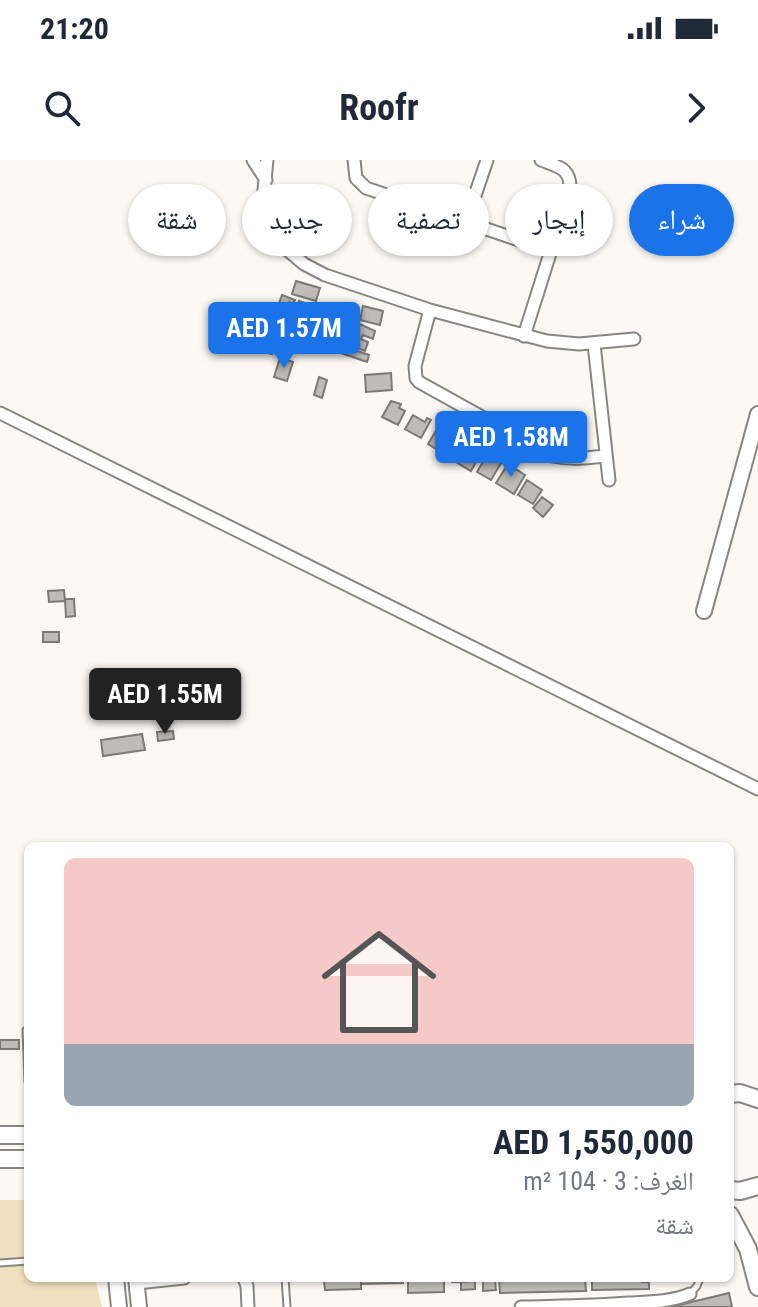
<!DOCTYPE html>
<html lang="ar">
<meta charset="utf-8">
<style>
body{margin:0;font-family:"Roboto Condensed","Noto Naskh Arabic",sans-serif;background:#f6f6f7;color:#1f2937;direction:rtl;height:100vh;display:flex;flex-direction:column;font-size:30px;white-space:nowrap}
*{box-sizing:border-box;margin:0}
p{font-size:26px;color:#747a83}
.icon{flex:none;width:44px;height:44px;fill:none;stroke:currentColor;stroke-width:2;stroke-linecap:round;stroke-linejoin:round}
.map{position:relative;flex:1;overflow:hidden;direction:ltr}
.details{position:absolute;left:24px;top:682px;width:710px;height:440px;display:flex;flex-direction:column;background:#fff;border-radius:12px;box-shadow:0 2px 6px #0004;direction:rtl}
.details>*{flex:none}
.guide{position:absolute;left:24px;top:24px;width:710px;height:72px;direction:rtl;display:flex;gap:16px}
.price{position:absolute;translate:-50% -68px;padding:0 18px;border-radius:8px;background:#1a73e8;color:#fff;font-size:26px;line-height:52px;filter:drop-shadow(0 2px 4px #0008)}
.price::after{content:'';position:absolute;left:50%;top:48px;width:24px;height:18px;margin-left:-12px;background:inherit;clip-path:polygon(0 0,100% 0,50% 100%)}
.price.active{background:#222;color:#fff}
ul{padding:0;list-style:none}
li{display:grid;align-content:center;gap:16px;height:424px;padding:0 40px}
li span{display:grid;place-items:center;height:248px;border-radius:12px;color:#555}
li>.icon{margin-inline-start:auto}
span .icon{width:144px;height:144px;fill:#fffc;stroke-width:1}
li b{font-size:34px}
.tag{padding:0 28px;border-radius:36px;background:#fff;box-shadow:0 2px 6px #0004;font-size:28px;line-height:72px}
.tag.active{background:#1a73e8;color:#fff}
.status{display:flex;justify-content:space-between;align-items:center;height:56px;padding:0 40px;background:#fff;direction:ltr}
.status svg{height:22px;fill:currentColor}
header{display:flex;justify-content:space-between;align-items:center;height:104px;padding:0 40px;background:#fff;font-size:36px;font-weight:700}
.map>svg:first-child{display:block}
.green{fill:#f1e0c0}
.building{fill:#bfbcb8;stroke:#7c7a76;stroke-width:2}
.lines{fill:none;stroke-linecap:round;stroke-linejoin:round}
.service-casing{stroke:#888682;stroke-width:9}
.minor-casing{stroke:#888682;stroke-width:15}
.tertiary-casing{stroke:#888682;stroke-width:18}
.primary-casing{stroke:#888682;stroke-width:20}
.service{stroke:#fff;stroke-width:5}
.minor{stroke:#fff;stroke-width:11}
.tertiary{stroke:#fff;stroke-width:14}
.primary{stroke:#fff;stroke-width:16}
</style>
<div class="status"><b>21:20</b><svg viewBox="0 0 49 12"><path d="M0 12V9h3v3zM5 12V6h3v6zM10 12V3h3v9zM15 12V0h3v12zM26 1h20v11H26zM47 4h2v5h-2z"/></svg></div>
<header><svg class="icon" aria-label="forward" viewBox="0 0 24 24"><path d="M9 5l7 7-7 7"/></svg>Roofr<svg class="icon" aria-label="search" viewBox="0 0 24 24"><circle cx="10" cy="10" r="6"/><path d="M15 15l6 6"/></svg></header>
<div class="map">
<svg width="758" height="1147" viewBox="0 0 758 1147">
<rect width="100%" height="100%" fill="#fcf9f5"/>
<!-- green -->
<path class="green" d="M0 1040H28V1118H95L102 1147H0Z"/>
<!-- building -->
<path class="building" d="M296 121 320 128 316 141 292 134Z
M282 135 295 140 293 144 289 142 284 154 276 151Z
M299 141 311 145 310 149 331 155 327 166 295 157Z
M363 146 383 151 380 165 360 160Z
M297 161 328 170 322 189 313 187 314 183 302 180 301 183 286 178 289 166 295 168Z
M350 163 359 166 360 164 375 171 373 179 363 175 361 179 368 182 365 191 357 188 358 184 349 181 352 172 347 171Z
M269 174 278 177 272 194 264 192Z
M343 186 369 195 367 202 341 193Z
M280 198 293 202 287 221 274 217Z
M391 213 392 230 366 232 365 215Z
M319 217 327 220 322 238 314 235Z
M391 241 401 244 399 248 405 251 398 265 382 257Z
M413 255 425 262 427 258 431 260 421 278 405 269Z
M439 266 447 271 446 274 453 279 444 294 428 284Z
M464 284 481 293 471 311 454 301Z
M487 295 501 303 491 320 477 312Z
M508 304 525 315 514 334 496 323Z
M527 320 542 330 533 344 518 335Z
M542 337 553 345 543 357 533 348Z
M64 430 65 441 49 442 48 431Z
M65 439H74L75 456 66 457Z
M43 472H59V482H43Z
M173 571 174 579 158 581 157 572Z
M142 574 145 590 103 596 101 580Z
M0 880H19V889H0Z
M319 1118H361V1129L325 1130 324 1121H319Z
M361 1118H403V1123L361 1124Z
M408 1118H444V1132L408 1133Z
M452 1118H495V1120L452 1122Z
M499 1118H585L586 1131 500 1133Z
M592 1118H642V1122H649V1129L592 1130Z
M495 1120 496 1130 483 1131V1121Z
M475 1121V1129L461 1130V1122Z
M729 1133 732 1147H671Z"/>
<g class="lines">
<!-- service casing -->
<g class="service-casing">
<path id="service" d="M26 870 28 922
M0 1103 28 1101
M285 1118 287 1147
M691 1133 697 1126 700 1118"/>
</g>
<!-- minor casing -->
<g class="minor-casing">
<path id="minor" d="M253 0 266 20
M267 0 262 50 268 68 284 87 304 104 325 115 430 150 547 181 579 184 634 179
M354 0 356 18 366 28 551 91
M466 62 487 0
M430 150 415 206 416 218 419 222 552 296C571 300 587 298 606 296
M524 176 570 30C571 8 559 7 541 0
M594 184 609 320
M0 253 758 629
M244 1118 247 1126 248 1147
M137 1123 184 1118
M521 1147C557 1146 593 1146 628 1143 649 1142 671 1142 690 1134"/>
</g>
<!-- tertiary casing -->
<g class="tertiary-casing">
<path id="tertiary" d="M704 451 758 254
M116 1118 119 1147
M136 1118 139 1147"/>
</g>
<!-- primary casing -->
<g class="primary-casing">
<path id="primary" d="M730 934 740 933 758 939
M0 975H28
M0 999H28
M730 1030 740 1031 758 1026
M730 1055 748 1089 758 1127"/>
</g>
<!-- service -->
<use href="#service" class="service"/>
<!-- minor -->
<use href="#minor" class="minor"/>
<!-- tertiary -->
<use href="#tertiary" class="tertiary"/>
<!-- primary -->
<use href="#primary" class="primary"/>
</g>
</svg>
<b class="price" style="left:284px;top:210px">AED 1.57M</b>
<b class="price" style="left:511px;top:319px">AED 1.58M</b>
<b class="price active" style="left:165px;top:576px">AED 1.55M</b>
<div class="guide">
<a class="tag active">شراء</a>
<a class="tag">إيجار</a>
<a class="tag">تصفية</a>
<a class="tag">جديد</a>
<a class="tag">شقة</a>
</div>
<section class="details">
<ul>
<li><span style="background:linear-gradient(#f6c9c9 75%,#9aa5b1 0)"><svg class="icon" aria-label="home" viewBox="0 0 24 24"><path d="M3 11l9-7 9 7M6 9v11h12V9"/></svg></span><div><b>AED 1,550,000</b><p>الغرف: 3 · 104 m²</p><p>شقة</p></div></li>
</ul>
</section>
</div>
